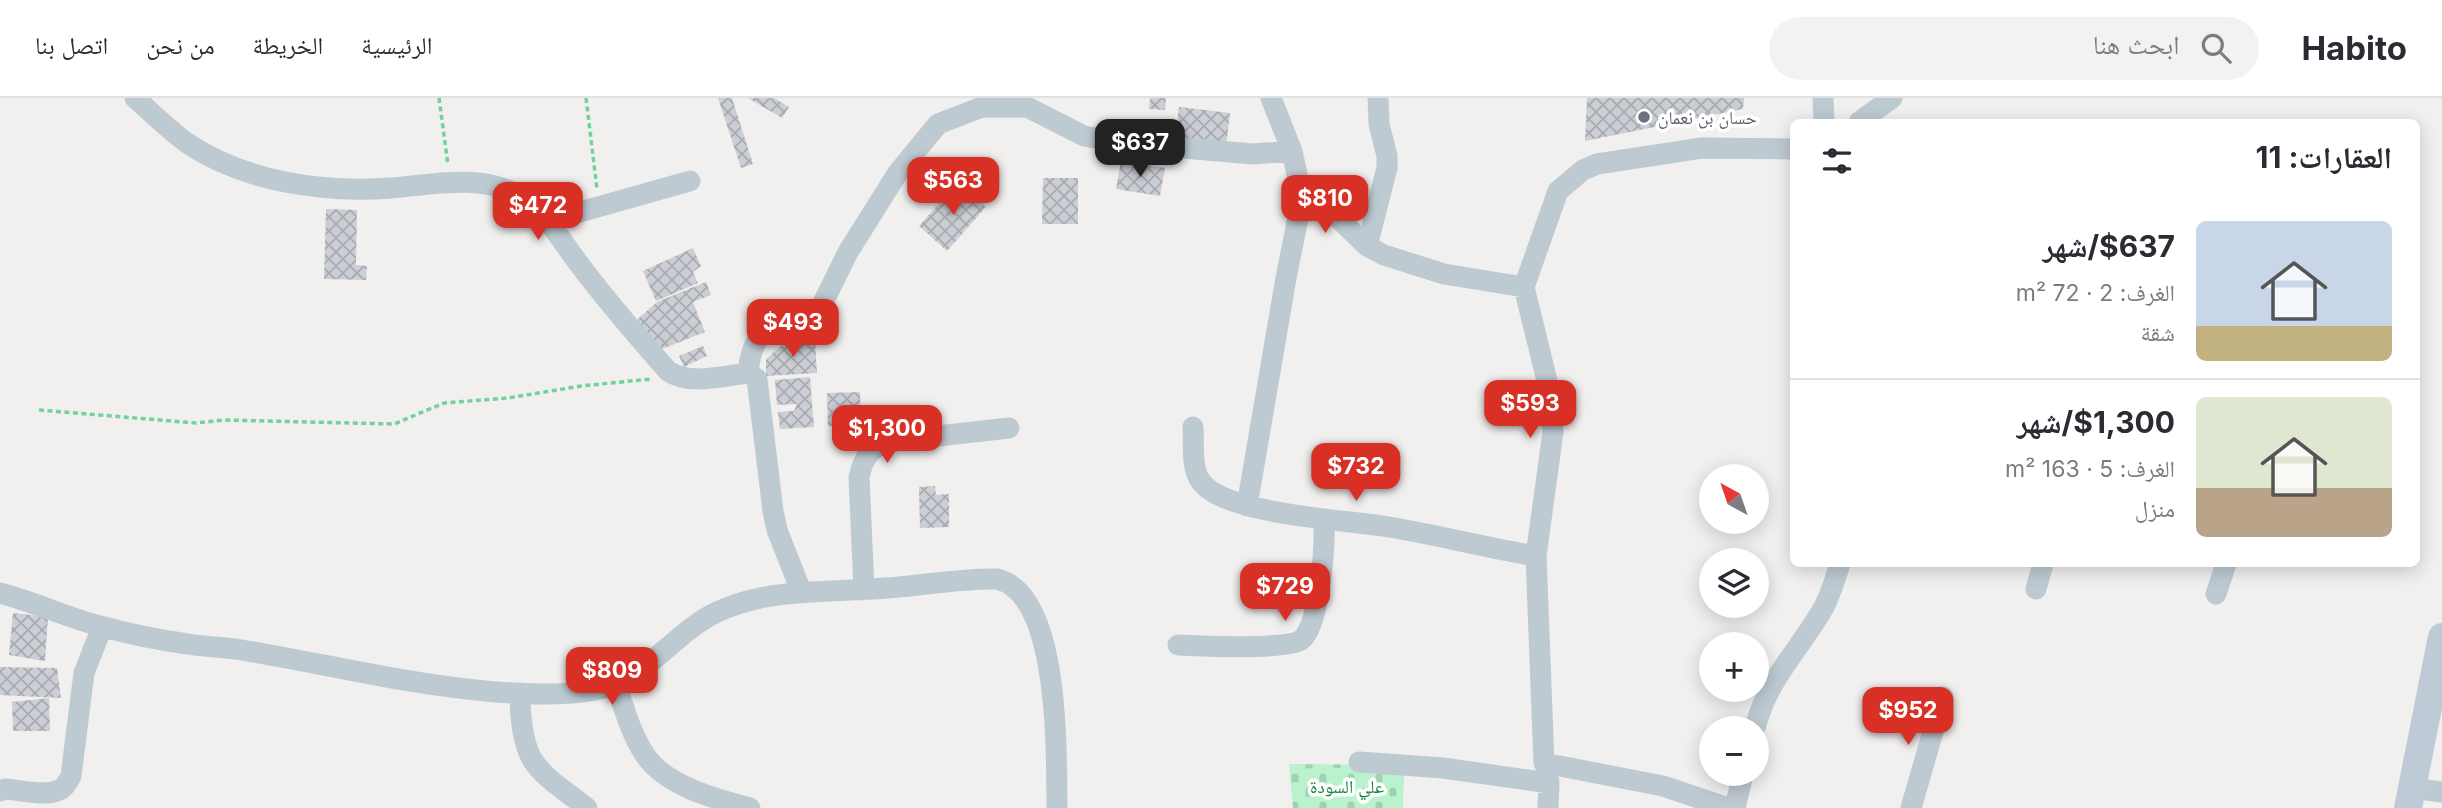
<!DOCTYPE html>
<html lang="ar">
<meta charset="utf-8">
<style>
body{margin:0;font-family:Inter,"Noto Naskh Arabic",sans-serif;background:#f2f2f3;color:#2b2b33;direction:rtl;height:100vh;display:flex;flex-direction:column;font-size:26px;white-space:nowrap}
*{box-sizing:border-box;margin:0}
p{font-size:23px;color:#7c7c81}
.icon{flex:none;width:38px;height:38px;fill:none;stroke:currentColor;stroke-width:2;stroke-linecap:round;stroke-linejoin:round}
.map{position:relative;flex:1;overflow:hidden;direction:ltr}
.details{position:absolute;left:1790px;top:21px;width:630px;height:448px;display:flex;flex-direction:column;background:#fff;border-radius:10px;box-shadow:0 4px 18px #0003;direction:rtl}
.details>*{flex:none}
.needle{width:46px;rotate:320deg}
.buttons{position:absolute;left:1699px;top:366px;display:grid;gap:14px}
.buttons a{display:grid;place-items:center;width:70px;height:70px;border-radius:50%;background:#fff;box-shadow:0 4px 18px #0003;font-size:35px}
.price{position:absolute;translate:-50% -60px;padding:0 16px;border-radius:14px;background:#d93025;color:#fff;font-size:23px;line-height:46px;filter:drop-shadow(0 2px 4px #0008)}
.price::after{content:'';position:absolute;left:50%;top:42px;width:21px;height:16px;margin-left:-10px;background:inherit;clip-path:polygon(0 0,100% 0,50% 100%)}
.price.selected{background:#222;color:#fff}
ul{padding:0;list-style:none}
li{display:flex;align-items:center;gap:21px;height:175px;padding:0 28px}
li+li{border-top:2px solid #e1e1e2}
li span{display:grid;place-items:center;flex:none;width:196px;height:140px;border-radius:10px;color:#555}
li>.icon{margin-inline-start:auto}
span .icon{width:84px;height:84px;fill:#fffc;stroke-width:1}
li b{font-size:30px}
h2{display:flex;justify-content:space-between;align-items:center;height:84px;padding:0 28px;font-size:30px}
header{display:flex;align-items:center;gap:42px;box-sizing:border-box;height:98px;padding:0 35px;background:#fff;border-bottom:2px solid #e1e1e2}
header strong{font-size:33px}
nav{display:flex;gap:38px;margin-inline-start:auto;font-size:24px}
.search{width:490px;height:63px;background:#f2f2f3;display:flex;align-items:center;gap:18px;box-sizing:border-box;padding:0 24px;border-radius:38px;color:#7c7c81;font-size:26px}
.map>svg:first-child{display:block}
.cemetery{fill:url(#cemetery-stones)}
.building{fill:url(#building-cross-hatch)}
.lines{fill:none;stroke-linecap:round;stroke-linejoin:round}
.path{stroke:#70d29c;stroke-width:3.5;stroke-dasharray:5 3.5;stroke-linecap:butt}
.street{stroke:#becad2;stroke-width:21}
.secondary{stroke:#becbd7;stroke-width:28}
.worship-dot{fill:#6b7280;stroke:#fff;stroke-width:2.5}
.labels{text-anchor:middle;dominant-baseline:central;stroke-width:7;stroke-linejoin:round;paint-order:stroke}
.worship-label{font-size:18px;fill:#5b616d;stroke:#fff;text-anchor:start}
.park-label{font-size:18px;fill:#118444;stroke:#fff}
</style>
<header>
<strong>Habito</strong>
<div class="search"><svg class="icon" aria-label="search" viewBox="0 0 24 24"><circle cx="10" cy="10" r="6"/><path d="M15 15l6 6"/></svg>ابحث هنا</div>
<nav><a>الرئيسية</a><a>الخريطة</a><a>من نحن</a><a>اتصل بنا</a></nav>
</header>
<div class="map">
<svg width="2442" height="710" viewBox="0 0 2442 710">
<defs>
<pattern id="cemetery-stones" width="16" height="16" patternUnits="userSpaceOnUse" patternTransform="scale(1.75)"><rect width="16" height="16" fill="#baf2cd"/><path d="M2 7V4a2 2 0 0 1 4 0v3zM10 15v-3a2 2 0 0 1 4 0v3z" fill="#a1d1b2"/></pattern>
<pattern id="building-cross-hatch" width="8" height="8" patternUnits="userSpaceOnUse" patternTransform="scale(1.75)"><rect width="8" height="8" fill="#cbced4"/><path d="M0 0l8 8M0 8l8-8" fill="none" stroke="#a7aaaf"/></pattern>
</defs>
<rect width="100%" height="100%" fill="#f2efef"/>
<!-- cemetery -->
<path class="cemetery" d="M1289 666 1404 667 1403 710H1293Z"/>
<!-- building -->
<path class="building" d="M718 0H732L753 66 741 70Z
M748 0H774L789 9 782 20Z
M1150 0H1166L1165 12 1149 11Z
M1587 0H1744L1743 11 1585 43Z
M1179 9 1230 15 1226 48 1175 43Z
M1121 63 1165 70 1160 98 1116 91Z
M1043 80H1078V126H1042Z
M958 84 986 109 947 153 919 128Z
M326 111 357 112 356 167 367 168 366 182 324 181Z
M693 150 701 168 693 174 698 185 656 203 643 173Z
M706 184 711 197 693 204 705 234 657 253 632 226 657 204Z
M815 242 817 275 766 278V261L787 243Z
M703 248 707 258 684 269 679 258Z
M810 279 814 329 780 331 778 314 794 313 797 306 777 307 775 282Z
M860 294 861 327 828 328 827 295Z
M935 388 936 397 949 396V429L920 430 919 389Z
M13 515 48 519 45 563 9 557Z
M0 569 57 570 61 600 0 597Z
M49 600 50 633H13L12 604Z"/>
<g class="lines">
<!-- path -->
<path class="path" d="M439 0 448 67
M586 0 597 91
M39 312 196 325 224 322 394 326 444 305 508 300 581 288 651 281"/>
<!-- street -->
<path class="street" d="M135 0C152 15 169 32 187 45 245 84 323 95 391 90 431 87 479 76 516 96 545 112 560 141 579 166 607 203 637 238 668 273 690 288 722 278 748 275L757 281 773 413 777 432 801 493
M1823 0 1824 24
M1859 24 1892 0
M1302 100 1337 119 1367 148 1384 157 1444 176 1524 189
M548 123 690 83
M1367 148 1387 70V58L1379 26 1378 0
M748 275C754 213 788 235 822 207L848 154 897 76 938 26 982 9H1027L1084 38 1125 45 1253 56 1292 53
M1193 329C1194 345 1191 369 1200 382 1221 417 1350 422 1389 429 1438 437 1487 450 1536 458
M1247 408 1286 180 1302 100 1292 53 1271 0
M2036 491 2043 466
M864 492 859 379C863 361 868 354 884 344L1009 330
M0 495C34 504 66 519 100 528 129 536 159 542 188 546 204 549 220 549 236 551 323 565 408 587 496 594 529 596 564 598 596 592 645 582 673 536 715 515 769 489 828 495 886 490 922 488 960 480 997 481 1061 496 1056 657 1057 710
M2216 496 2226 466
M1178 547C1198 548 1288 552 1301 542 1320 528 1325 447 1324 423
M616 586C624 610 631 636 645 657 666 688 715 701 750 710
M520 595C520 616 522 643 532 661 544 681 569 695 587 710
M1755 630C1768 579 1801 551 1825 507 1831 494 1836 479 1840 466
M1359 664 1443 670 1549 685
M1546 671 1549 685 1548 710
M2412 690 2442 694
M0 693 5 691C20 692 45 699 59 692 65 690 68 683 71 678L84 575 102 529
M1728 710 1663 688 1544 665 1536 458 1553 334 1549 291 1524 189 1558 93 1583 72 1597 66 1702 50 1794 51
M1735 710 1743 676
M1911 710 1943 599"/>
<!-- secondary -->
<path class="secondary" d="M2408 710 2442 539"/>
</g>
<!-- markers -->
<circle class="worship-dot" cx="1644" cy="19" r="7"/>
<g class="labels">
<!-- worship labels -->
<g class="worship-label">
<text x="1658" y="19">حسان بن نعمان</text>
</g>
<!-- park labels -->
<g class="park-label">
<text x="1347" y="688">علي السودة</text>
</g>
</g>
</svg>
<div class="buttons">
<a><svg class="needle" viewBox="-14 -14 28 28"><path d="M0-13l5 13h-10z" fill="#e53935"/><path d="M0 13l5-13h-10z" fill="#7c7c81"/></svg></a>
<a><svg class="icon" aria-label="layers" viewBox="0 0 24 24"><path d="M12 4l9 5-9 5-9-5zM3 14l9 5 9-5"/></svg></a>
<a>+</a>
<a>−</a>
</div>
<b class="price selected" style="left:1140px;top:81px">$637</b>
<b class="price" style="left:953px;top:119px">$563</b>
<b class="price" style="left:1325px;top:137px">$810</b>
<b class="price" style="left:538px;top:144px">$472</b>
<b class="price" style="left:793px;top:261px">$493</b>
<b class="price" style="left:1530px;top:342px">$593</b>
<b class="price" style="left:887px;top:367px">$1,300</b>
<b class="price" style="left:1356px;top:405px">$732</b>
<b class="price" style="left:1285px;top:525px">$729</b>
<b class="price" style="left:612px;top:609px">$809</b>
<b class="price" style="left:1908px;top:649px">$952</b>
<section class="details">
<h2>العقارات: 11<svg class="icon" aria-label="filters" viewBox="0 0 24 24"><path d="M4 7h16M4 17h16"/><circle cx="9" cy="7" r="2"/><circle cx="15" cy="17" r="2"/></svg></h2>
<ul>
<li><span style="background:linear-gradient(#c9d6e8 75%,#c2b280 0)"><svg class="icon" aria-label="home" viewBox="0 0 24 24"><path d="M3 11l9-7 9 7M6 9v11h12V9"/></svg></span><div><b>$637/شهر</b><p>الغرف: 2 · 72 m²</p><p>شقة</p></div></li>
<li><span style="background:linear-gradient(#dfe7d0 65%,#b9a48a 0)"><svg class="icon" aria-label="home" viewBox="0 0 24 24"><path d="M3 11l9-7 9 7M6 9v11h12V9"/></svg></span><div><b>$1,300/شهر</b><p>الغرف: 5 · 163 m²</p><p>منزل</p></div></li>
</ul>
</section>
</div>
